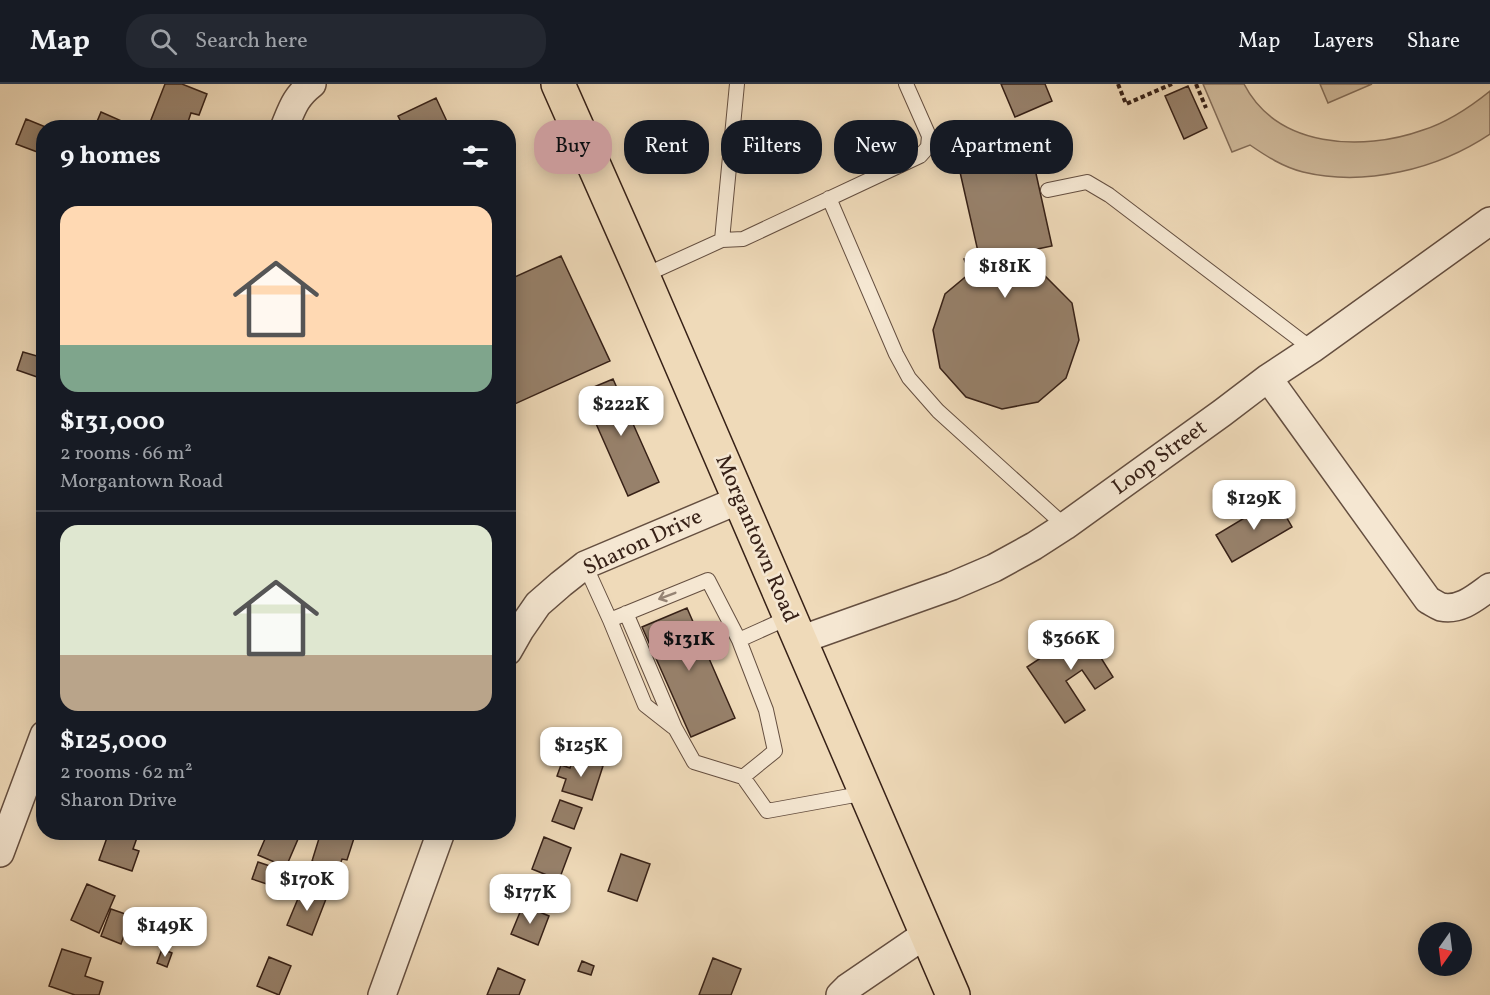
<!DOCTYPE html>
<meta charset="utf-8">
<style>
body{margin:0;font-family:Vollkorn,serif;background:#242831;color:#f1f3f6;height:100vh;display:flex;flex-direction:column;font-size:22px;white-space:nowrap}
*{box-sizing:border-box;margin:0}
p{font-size:20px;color:#9ea1a6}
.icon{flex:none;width:33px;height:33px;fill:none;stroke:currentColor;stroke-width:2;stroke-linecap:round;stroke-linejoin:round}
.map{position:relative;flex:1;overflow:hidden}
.details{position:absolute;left:36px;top:36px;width:480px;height:720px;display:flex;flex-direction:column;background:#171b24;border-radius:24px;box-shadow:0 3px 15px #0003}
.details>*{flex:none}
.top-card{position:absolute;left:534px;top:36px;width:570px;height:54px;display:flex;gap:12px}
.needle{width:39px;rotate:194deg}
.buttons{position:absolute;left:1418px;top:838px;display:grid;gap:12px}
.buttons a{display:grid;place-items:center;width:54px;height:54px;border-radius:50%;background:#171b24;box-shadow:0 3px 15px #0003;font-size:30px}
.price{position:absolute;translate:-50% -51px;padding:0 14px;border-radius:12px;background:#fff;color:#222;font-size:20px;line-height:39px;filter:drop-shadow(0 2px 3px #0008)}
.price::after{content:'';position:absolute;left:50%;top:36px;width:18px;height:14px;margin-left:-9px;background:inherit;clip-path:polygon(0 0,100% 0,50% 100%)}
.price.on{background:#c59692;color:#111}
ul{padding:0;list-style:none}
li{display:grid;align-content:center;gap:12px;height:318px;padding:0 24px}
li+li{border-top:2px solid #363941}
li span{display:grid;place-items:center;height:186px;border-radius:18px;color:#555}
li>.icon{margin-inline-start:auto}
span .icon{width:108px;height:108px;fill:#fffc;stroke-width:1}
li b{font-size:26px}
h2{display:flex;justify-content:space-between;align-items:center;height:72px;padding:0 24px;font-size:26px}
.pill{padding:0 21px;border-radius:24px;background:#171b24;box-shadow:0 3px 15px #0003;font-size:21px;line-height:54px}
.pill.on{background:#c59692;color:#111}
header{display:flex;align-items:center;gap:36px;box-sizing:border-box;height:84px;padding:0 30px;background:#171b24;border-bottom:2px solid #363941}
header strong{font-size:28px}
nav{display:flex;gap:33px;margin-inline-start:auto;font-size:21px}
.search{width:420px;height:54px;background:#242831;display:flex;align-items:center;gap:15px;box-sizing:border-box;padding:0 21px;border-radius:24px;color:#9ea1a6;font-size:22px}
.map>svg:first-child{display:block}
.green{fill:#d0bb9d;stroke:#846e5a;stroke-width:1.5}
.building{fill:#97816b;stroke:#372117;stroke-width:1.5}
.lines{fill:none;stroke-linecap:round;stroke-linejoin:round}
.service-casing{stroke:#654f40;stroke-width:16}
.minor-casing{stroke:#654f40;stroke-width:30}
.primary-casing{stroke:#372117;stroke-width:36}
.path{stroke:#372117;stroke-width:4;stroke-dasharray:4.5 3;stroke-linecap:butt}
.service{stroke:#f5e7d2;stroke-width:14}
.minor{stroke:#f5e7d2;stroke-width:27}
.primary{stroke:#efdab9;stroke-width:33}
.oneway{stroke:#968474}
.labels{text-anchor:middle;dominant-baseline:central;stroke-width:5;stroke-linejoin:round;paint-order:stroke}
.street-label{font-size:22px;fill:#372117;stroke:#f5e7d2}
</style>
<header>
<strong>Map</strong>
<div class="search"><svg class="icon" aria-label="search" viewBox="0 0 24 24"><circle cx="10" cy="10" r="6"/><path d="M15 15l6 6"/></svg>Search here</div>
<nav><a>Map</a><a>Layers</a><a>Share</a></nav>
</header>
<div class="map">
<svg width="1490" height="911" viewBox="0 0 1490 911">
<rect width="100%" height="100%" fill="#efdab9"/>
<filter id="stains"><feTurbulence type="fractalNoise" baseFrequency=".00333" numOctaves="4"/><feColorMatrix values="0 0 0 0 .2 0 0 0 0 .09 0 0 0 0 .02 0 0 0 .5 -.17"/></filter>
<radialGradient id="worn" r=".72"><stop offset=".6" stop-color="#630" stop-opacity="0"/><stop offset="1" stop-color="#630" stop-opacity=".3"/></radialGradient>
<!-- green -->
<path class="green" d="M1203 0H1244C1277 64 1362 68 1423 46 1448 38 1469 24 1490 7V50C1438 85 1365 103 1303 88 1283 83 1266 72 1250 61L1232 68Z
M1320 0H1372L1328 19Z"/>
<!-- building -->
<path class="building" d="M165 0H182L207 10 199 31 191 29 186 44H155L149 41Z
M1001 0H1045L1052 17 1015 33Z
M1188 2 1207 44 1184 55 1165 12Z
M436 14 450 44H404L398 32Z
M101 28 124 38 121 44H104L96 40Z
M26 35 48 44H44V61L40 69 16 60Z
M1033 76 1052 162 1013 170 1011 181 1045 192 1072 219 1079 256 1066 294 1038 318 1002 325 966 313 940 284 933 246 945 210 970 189 964 175 979 172 960 88Z
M561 172 610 277 508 323V196Z
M23 268 44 274V282L40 294 17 286Z
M613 295 659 398 628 412 582 308Z
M44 296V315L37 313Z
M1276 415 1292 443 1232 478 1216 451Z
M687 524 735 634 691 653 642 543Z
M1089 542 1108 569 1101 574 1113 593 1095 605 1082 586 1066 597 1085 626 1065 639 1027 583Z
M574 672 603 682 592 716 562 707 566 695 557 692 561 681 570 684Z
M560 716 582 724 574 745 552 737Z
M109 748H139L133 765 139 767 132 787 99 776Z
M268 748H283L298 755 286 783 258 771Z
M321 748H356L347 776 342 775 338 787 312 777Z
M544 753 571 764 559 796 532 785Z
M621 770 650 780 637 817 608 807Z
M258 778 285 787 279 804 252 795Z
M87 800 115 812 99 849 71 836Z
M302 805 326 815 312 851 287 841Z
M523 821 549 832 538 861 511 850Z
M111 825 131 832 121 860 101 852Z
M62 865 91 874 85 892 103 898 99 911H75L49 902Z
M162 865 172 869 167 883 157 879Z
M269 873 291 882 279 911 257 902Z
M713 874 741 885 731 911H699Z
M582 877 594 882 591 891 578 887Z
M498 884 525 896 519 911H487Z"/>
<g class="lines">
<!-- service casing -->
<g class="service-casing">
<path id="service" d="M1048 106 1087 98 1109 111 1312 265
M829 114 896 270 909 294 938 327 1065 442
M722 156 737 0
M643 192 722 156 743 155 920 72 928 63 929 52 906 0
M585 481 610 536 645 621 673 643
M626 529 675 644 694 678 743 693 767 727 866 709
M610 536 708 496 739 556 766 626 775 667 743 693
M739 556 790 533"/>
</g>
<!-- minor casing -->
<g class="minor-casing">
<path id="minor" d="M284 44C292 25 295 13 312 0
M1268 294 1428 516C1432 518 1436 521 1441 523 1460 527 1475 514 1490 503
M800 556 952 502 994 484 1034 462 1065 442 1222 329 1268 294 1312 265 1490 137
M508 567 520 546 538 520 561 500 585 481 739 416
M0 769 44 651
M382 911 441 748
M840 911 847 904 926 850"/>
</g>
<!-- primary casing -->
<g class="primary-casing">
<path id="primary" d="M558 0 643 192 953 911"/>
</g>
<!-- path -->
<path class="path" d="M1118 0 1126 20 1172 0
M1196 0 1206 24"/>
<!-- service -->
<use href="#service" class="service"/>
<!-- minor -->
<use href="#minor" class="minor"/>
<!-- primary -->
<use href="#primary" class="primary"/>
</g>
<!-- one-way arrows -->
<defs><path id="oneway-shaft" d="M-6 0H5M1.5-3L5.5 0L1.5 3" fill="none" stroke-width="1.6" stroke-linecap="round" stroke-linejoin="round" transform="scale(1.5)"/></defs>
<use class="oneway" href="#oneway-shaft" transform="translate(667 512) rotate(159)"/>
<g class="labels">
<!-- street labels -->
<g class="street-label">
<text transform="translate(1160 374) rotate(-36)">Loop Street</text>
<text transform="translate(756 455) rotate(67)">Morgantown Road</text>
<text transform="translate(643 459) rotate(-25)">Sharon Drive</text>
</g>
</g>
<rect width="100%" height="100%" filter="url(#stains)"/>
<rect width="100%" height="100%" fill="url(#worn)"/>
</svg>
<div class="buttons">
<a><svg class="needle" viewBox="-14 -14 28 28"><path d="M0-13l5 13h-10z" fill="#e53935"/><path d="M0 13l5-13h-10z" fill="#9ea1a6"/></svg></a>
</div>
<b class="price" style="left:1005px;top:215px">$181K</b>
<b class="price" style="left:621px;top:353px">$222K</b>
<b class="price" style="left:1254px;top:447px">$129K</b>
<b class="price" style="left:1071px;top:587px">$366K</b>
<b class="price on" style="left:689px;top:588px">$131K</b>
<b class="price" style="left:581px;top:694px">$125K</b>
<b class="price" style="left:307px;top:828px">$170K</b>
<b class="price" style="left:530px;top:841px">$177K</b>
<b class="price" style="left:165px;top:874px">$149K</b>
<div class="top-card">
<a class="pill on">Buy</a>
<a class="pill">Rent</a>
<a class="pill">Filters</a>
<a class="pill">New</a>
<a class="pill">Apartment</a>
</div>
<section class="details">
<h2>9 homes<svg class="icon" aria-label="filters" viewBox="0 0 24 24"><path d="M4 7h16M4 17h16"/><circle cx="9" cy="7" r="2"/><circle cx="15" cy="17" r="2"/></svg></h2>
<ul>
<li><span style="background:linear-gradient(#ffd9b3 75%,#7fa58c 0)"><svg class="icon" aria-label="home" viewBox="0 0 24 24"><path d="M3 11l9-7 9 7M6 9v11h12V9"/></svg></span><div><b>$131,000</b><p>2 rooms · 66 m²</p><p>Morgantown Road</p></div></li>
<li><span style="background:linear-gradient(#dfe7d0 70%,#b9a48a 0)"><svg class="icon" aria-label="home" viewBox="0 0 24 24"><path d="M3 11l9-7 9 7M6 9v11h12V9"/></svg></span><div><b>$125,000</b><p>2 rooms · 62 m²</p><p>Sharon Drive</p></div></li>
</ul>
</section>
</div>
